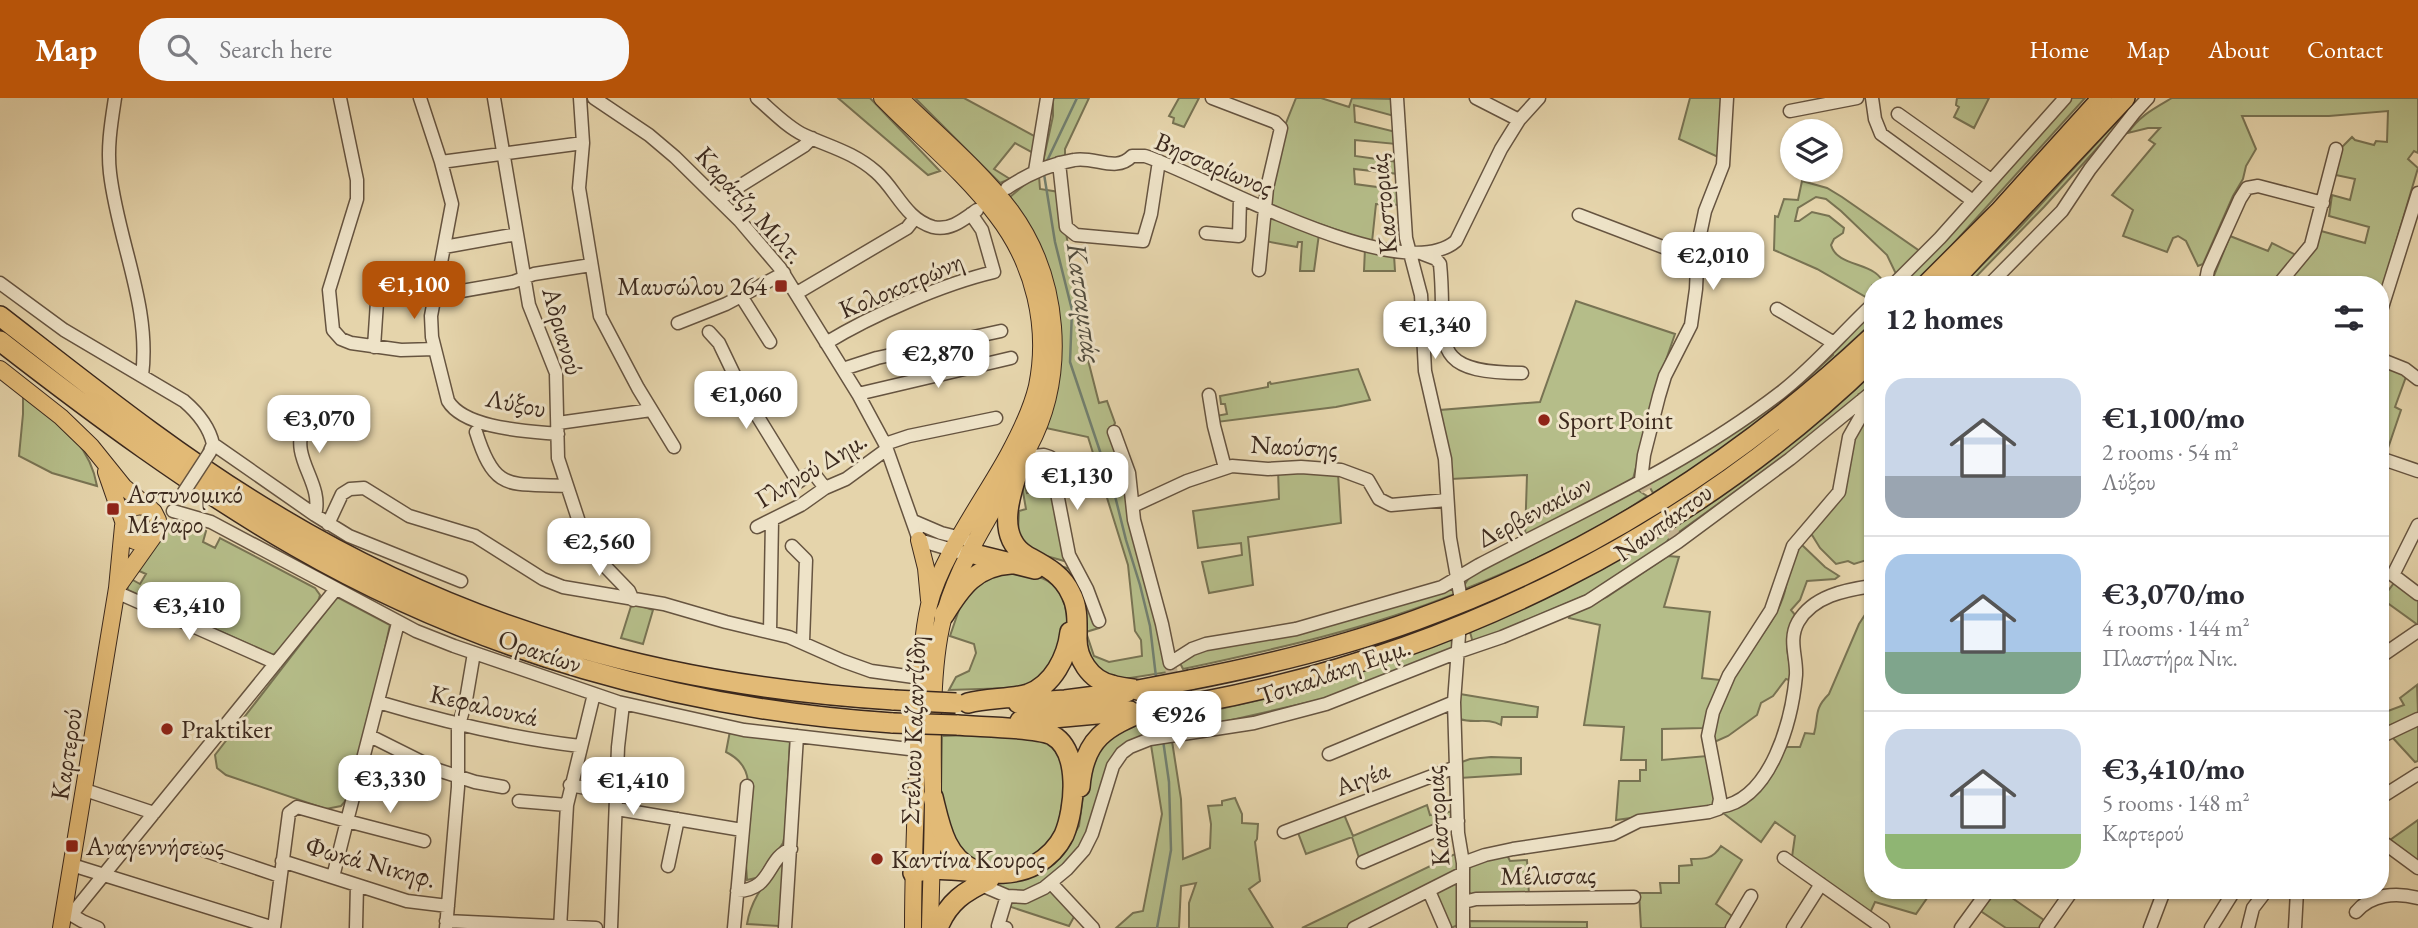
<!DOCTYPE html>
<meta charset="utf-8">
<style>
body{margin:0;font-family:"EB Garamond",serif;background:#f7f7f7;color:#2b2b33;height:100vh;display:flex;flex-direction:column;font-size:26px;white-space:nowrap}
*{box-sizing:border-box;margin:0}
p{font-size:23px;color:#7c7c81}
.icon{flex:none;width:38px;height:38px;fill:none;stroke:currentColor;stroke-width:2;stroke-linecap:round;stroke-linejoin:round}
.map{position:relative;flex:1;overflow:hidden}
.side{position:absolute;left:1864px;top:178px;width:525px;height:623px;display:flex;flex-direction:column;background:#fff;border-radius:28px;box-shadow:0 2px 5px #0004}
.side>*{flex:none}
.controls{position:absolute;left:1780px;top:21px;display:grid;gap:14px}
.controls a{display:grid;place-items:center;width:63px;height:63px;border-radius:50%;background:#fff;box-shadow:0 2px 5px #0004;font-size:35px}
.price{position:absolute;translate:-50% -60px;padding:0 16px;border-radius:14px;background:#fff;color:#222;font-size:23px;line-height:46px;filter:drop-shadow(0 2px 4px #0008)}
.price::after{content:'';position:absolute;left:50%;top:42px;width:21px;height:16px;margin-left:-10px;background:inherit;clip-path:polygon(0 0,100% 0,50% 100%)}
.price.current{background:#b45309;color:#fff}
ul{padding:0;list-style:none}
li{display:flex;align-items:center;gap:21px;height:175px;padding:0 21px}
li+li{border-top:2px solid #e1e1e2}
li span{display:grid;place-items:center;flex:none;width:196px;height:140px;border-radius:21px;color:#555}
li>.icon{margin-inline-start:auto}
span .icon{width:84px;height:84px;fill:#fffc;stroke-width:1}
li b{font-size:30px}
h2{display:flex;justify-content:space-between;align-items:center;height:84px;padding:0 21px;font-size:30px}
header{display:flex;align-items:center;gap:42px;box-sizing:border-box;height:98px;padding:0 35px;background:#b45309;color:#fff}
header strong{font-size:33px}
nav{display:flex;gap:38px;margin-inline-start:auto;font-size:24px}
.search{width:490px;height:63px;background:#f7f7f7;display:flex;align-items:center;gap:18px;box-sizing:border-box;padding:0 24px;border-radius:28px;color:#7c7c81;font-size:26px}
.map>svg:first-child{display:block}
.green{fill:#b5bd89;stroke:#787353;stroke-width:2}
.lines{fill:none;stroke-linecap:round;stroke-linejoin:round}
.stream{stroke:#727f6f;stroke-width:2.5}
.minor-tunnel{stroke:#c3b28f;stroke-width:12;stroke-dasharray:12 6;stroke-linecap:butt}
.minor-casing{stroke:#665440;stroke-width:15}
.major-casing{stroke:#3c291d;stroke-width:18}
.highway-casing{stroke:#3c291d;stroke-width:22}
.minor{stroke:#eee3c8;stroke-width:12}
.major{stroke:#e2ba76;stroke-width:16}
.highway{stroke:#e2ba76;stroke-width:19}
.minor-bridge-casing{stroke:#665440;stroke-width:15;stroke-linecap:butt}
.highway-bridge-casing{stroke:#3c291d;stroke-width:22;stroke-linecap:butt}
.minor-bridge{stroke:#eee3c8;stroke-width:12}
.highway-bridge{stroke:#e2ba76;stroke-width:19}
.poi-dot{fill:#8f2418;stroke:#eee3c8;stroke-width:2.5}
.labels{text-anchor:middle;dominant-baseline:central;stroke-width:6;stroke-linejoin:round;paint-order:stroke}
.street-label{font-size:26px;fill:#3c291d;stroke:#eee3c8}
.poi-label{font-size:26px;fill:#3c291d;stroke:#eee3c8;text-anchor:start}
.water-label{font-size:28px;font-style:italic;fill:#524d3f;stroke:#eee3c8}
</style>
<header>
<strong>Map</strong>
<div class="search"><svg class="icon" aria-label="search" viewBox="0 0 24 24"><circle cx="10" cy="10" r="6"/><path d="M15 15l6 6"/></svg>Search here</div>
<nav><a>Home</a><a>Map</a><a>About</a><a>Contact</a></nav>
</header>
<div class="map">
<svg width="2418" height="830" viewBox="0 0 2418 830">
<rect width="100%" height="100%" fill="#e5d4ab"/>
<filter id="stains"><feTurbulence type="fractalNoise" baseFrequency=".00286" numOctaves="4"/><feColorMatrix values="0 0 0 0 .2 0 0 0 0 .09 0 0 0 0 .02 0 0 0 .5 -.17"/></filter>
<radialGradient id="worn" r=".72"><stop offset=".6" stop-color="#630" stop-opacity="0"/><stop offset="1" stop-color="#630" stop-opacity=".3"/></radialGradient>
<!-- green -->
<path class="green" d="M838 0H870L940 73 928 77Z
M915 0H964L1038 40 1035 56 1015 45 994 71 1010 81 1000 85Z
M1053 0H1089L1065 51V59L1043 64 1053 18Z
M1179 0H1199L1184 29 1173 25 1174 20 1169 18Z
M1296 0H1321L1349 9 1352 0 1393 1 1394 18 1354 7 1355 24 1396 34V46L1355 42V58L1398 64 1399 76 1354 71 1355 86 1399 92 1400 107 1376 106 1372 144 1270 109 1284 30Z
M1690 0H1721L1718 59 1679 41Z
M1957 0H1989L1974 30 1954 19 1959 9 1956 7Z
M2070 0H2085L1916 187H1900Z
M2172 0H2418V55L2414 53 2408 61 2418 70 2380 198V187H2305L2290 179 2315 150 2321 133 2365 145 2369 129 2329 118 2332 97 2350 102 2355 81 2331 76 2341 50 2352 39 2355 42 2374 47 2376 43 2387 44 2388 13 2329 18H2242L2256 51 2246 68 2243 81 2233 98 2203 166 2198 168 2186 143 2178 138 2173 140 2167 154 2123 138 2133 112 2112 97 2155 46 2149 42 2160 30H2148L2128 35C2139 18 2155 10 2172 0Z
M2118 22 2119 26 2044 109 1968 187H1962L2020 129Z
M1039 78 1040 91 1059 94 1087 258 1099 305 1107 303 1115 325 1112 332 1161 531 1168 574 1124 581 1113 580 1090 566 1060 468 1071 471 1090 505 1099 530 1086 534 1094 558 1109 564 1142 558 1141 542 1135 533 1128 467 1088 339 1046 330C1075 240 1061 176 1010 99L1030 82Z
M1802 83 1827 90 1842 99 1921 154 1897 178 1887 157 1841 113 1826 101 1816 99 1798 110 1795 123H1799L1812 114 1829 118 1844 130 1843 135 1834 141 1831 147C1836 165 1861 165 1874 174 1879 177 1882 182 1886 186L1872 187 1871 202 1817 171 1774 152 1775 118 1778 119 1784 101 1798 102Z
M1269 117 1319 136 1314 173H1300L1302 144H1298L1297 149 1265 143Z
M2230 138 2268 153 2272 145 2300 159 2273 187H2236L2213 180Z
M1365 150 1394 157 1395 173H1364Z
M1576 203 1675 236 1658 285 1633 381 1525 440 1527 377 1451 381 1440 312 1540 304Z
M1872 214V225L1784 306 1693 371 1653 395 1648 386 1773 304 1783 303 1833 257 1832 254Z
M2380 265 2407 276 2395 309 2401 312 2386 356 2380 354Z
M1358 271 1370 302 1336 309 1217 324 1216 318 1227 316 1225 306H1221L1220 298 1268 289V285L1270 284 1271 286Z
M1872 275V285L1829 326 1668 442 1666 446 1603 490 1473 545 1470 534 1551 497 1822 315Z
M23 296C56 324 89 342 97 388L52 375 19 358 23 316Z
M1872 307V455L1867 462 1854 466 1848 463 1836 466 1820 450 1812 437 1805 439 1801 446 1825 469 1839 478 1835 481 1807 483 1800 502 1791 512 1796 518 1787 550 1792 583 1786 581 1773 598 1761 605 1757 617 1728 638 1712 645C1702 605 1753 555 1772 522 1778 512 1784 500 1786 488 1789 475 1788 463 1794 451 1805 430 1828 418 1839 398 1851 377 1842 345 1858 326 1861 322 1866 320 1870 317Z
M1278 372 1338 375 1341 425 1248 439 1253 487 1209 495 1202 464 1242 457 1241 445 1198 450 1193 413 1279 401Z
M1022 388H1025L1027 395 1053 390 1068 464 1039 456 1022 445 1018 433 1019 413 1026 411Z
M1636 391 1647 398C1592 437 1527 466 1465 491V486L1472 475Z
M181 422 206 433 203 444 215 450 220 440 315 490 320 497C317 513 286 547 273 557L128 492 127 487 131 481 140 486 146 476 137 472C148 455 160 425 181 422Z
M1668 458 1679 459 1664 509 1710 514 1702 580 1721 582 1703 630 1662 631V662L1707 658 1717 702 1712 709 1616 722 1619 683H1640V672H1646V662H1621L1624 629 1584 627 1600 527 1569 520 1570 516 1607 499Z
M995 475C1030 475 1064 475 1067 520 1068 529 1066 544 1061 552 1054 564 1043 575 1034 587L1012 590 949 592 956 579 969 573 976 555 974 546 950 538 965 494Z
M2394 485 2418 503V527L2382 501Z
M1455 489 1457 495C1368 531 1276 551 1183 571L1180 565 1193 556 1220 547Z
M337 499 390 527 376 591 348 700 341 708 326 711 226 677 217 670 215 657Z
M632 505 653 512 643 546 621 540Z
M1868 512 1872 514V793H1932L1916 816 1875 804 1870 815 1792 759 1795 738 1775 724 1761 744 1723 715C1745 703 1775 672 1786 649H1800L1805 635 1814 636C1819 618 1813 612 1829 596L1859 526Z
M1451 539 1453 552 1323 601 1205 628 1202 615 1291 595Z
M2417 587 2418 615 2380 632V616L2404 607 2400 600Z
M1460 596 1538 609 1537 619H1502L1501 627C1487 619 1474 626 1460 621Z
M1144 624 1147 637 1125 646 1086 741 1059 775 1021 797 998 788 997 786 1031 779 1060 760 1079 728 1086 676 1093 657 1125 627Z
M2418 627V663L2415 664 2392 639Z
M730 633 790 642 785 736 783 745 760 779 747 782 745 752 753 689 748 684C747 669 738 660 726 654Z
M1001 636 1051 644 1067 675 1057 737 1032 762 984 769 955 748 941 695 942 638Z
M1172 643 1181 701 1183 761 1210 750 1211 726 1208 708 1222 707V703L1235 700 1242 716V725L1258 726 1257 741 1255 744 1260 783 1249 791 1273 830H1189V805L1196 785 1181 788 1179 830H1116L1133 815 1143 813 1162 716 1151 647Z
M1491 659 1521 660V676L1460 680 1459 665 1470 661Z
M1427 707 1430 717 1454 713 1453 722 1360 763 1352 739 1306 756 1297 732 1343 714 1353 738Z
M2418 722V763L2390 742Z
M1721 748 1742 762 1716 806 1732 818 1725 830H1641L1639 795H1661L1660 785H1679V768L1692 767 1691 761C1705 761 1713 761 1721 748Z
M1457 755V775L1347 830H1302Z
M1507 757 1510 763 1527 762 1529 797 1468 799 1469 772 1472 766Z
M785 762 779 828 747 826C751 801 765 785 780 765Z
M1459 782 1458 827 1451 830 1432 793Z
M1050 790 1075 817 1069 828 1008 808 1011 802Z
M1993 793H2002L2044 822 2039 830H2006L1979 812Z
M1469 823 1587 824V830H1470Z"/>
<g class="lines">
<!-- stream -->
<path class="stream" d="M1047 63 1077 0
M1044 76 1055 144 1072 212 1070 264 1115 398 1126 442 1140 487 1150 528 1156 579
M1160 617 1162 635
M1157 830 1171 752 1169 684 1163 642"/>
<!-- minor-tunnel -->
<path class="minor-tunnel" d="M1641 382 1678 444
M1170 565 1183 636"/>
<!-- minor casing -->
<g class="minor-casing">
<path id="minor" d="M115 0C111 26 107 50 110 75 118 144 151 208 142 278
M340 0 357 82V101L329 192 333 232 341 241 351 245 401 252 435 251
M420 0 441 64 452 106 431 218 432 239 448 303C465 331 528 333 558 336
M494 0 529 207 556 275 558 360 583 436 600 463 629 493 633 502
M580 0 583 45 579 90 600 218 638 290 674 349
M594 0 649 37 675 59 740 123 780 170 858 296 885 346 919 442 959 454
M757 0C771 12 787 29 804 37 830 49 853 54 876 74 896 91 905 121 933 129 950 133 963 122 977 112
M1212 0 1275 24 1281 30 1267 90 1259 172
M1397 0 1406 140 1421 197 1425 273 1445 361 1450 440 1460 496
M1476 0 1519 22
M1872 0 1875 21 1881 36 1973 103
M1790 13 1857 0
M1898 16 1991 82
M441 64 583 45
M1059 65 1066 129 1076 137 1143 143 1151 116 1159 63
M1035 73 1047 0
M1007 90C1028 76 1049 66 1074 62 1095 58 1116 75 1132 58H1145C1208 79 1400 191 1456 143L1501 51 1519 22 1539 0
M719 101 804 48 812 40
M1579 117 1697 162
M1206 135 1239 138 1240 101
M444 149 517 136
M1423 156 1436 161 1440 166C1448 242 1422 275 1522 275
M0 185 64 232 184 303C198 315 209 328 213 346L210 353
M1893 187 1940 140 2065 0
M1989 187 2062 113 2090 71 2134 15 2148 0
M2214 187 2206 182 2208 172 2240 101 2247 90 2258 88 2323 105
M2278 187 2311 147 2336 51
M797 195 907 130 915 120
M433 198 513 184 534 176 591 167
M741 198 770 244
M1777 211 1834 245
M2380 216 2418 95
M678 225 726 206 784 175
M709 234 719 245 742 293 798 384 808 377H815L825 390
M826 245C872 217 943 186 994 174L982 132 971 116
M374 249 378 189
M2380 261 2405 271 2418 281
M843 271 877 260 1001 233
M858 296 1011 260
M1209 297 1214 328 1225 370
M558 325 651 312
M476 334C495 395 509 385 566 388
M1114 334 1129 375 1134 422 1162 526 1170 565 1192 551 1206 546 1296 531 1442 489 1479 467C1580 414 1688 366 1780 295 1814 269 1841 236 1872 207
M213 346 315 417 349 438 461 483
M885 346 909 338 996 320
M1023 359 1044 357 1050 359 1069 457 1087 491 1099 523
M2380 360 2418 373
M1641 382 1644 357 1659 298 1665 278 1691 227 1696 191 1698 146 1705 113 1723 67 1727 0
M1133 408 1187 383 1232 368 1268 371 1301 369 1341 372 1368 382 1379 401 1391 407 1447 402
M173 413 211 424 416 533 454 548 618 604 744 632 918 652
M315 417C324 384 289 361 304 327 307 320 310 314 317 309L362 316
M913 423 941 435 965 441
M328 426 342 396 350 391 364 390 409 418 475 438 543 481 563 489 664 506 726 524 789 539 843 563 871 573 921 580
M2418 427 2393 477 2418 496
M757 429 801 407 825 390 846 381 887 351
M792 448 806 462 803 544
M116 494 276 565
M770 534 772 422
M1459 537 1454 604 1458 735 1463 765V830
M2380 559 2418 533
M378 604C445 624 511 640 580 648
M370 638 438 672 475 684 503 689
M2380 639 2418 621
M1329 656 1454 604
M570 687 617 696
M85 692 154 715
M2380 700 2418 676
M519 703 567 707
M1720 709C1772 701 1792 621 1796 577 1797 559 1788 542 1798 524 1813 498 1845 492 1872 488
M617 711 742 732
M1284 734 1456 669
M2380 742 2418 770
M200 751 280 778
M1784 760 1883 830
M282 763 407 803 448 808
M1363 764 1458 723
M1463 765 1485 757 1513 751 1613 736 1639 723 1709 714 1718 711 1720 701 1708 638 1713 614 1729 577 1771 512 1793 448 1839 394 1849 339 1866 309 1863 301
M72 767 274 830 289 715 297 709 347 723 398 525
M668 768 678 721
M333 779 347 723 424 743
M1051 785 1093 830
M979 786 1007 798 1025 799 1044 790 1067 771 1084 752 1092 736 1113 668 1122 655 1130 649 1150 641 1254 625 1326 606 1458 554 1502 539 1588 503 1678 444 1790 361 1872 294
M737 793C773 792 766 760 791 751
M1429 793 1445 830
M1464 804 1476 801 1634 799
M65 813 82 823 98 830
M2356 814C2371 796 2396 794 2418 800
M71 817 336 491
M446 823 596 830
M356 830 357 787
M446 830 458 689V630L466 602 474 555
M560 830 567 707 594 596
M611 830 618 649 623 606
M734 830 747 688
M785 830 797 638
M1006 830 998 828 1007 798
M1354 830 1463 775
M1732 830 1751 798
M1793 830 1821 786
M1961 830 1988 793
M2046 830 2072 793
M2150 830 2164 793
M2211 830 2234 793
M2248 830 2253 810 2266 793
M2295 830 2297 793"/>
</g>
<!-- major casing -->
<g class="major-casing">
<path id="major" d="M882 0C920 39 964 74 997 118 1034 166 1049 229 1037 288 1031 313 1020 335 1008 357 984 401 941 459 929 507 920 546 921 589 919 628 916 696 913 763 913 830
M900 0C937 36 980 72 1011 113 1060 180 1068 276 1029 349 1001 403 962 455 945 514 930 565 933 639 933 693 933 738 931 784 930 830
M0 271 61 319 91 348 124 389 154 414 158 422 156 435 117 490
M106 374 123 423
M151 411C113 396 115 457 151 441
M919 442 926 470 929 502
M61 830 117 490 123 428"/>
</g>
<!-- highway casing -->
<g class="highway-casing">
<path id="highway" d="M1926 187 1999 114 2102 0
M1949 187 2125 0
M0 218C89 287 177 358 274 416 469 534 668 588 894 602
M0 243C94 316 191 388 295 448 477 553 685 612 893 625
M1023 359C1013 388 992 438 1027 458 1045 468 1062 476 1071 496 1078 509 1077 524 1077 538 1076 560 1090 582 1112 587 1120 590 1130 590 1138 592
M970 455 1035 471
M944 517C961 489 976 468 1011 466
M1190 582C1267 567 1342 549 1416 522 1586 461 1741 362 1872 239
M968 605C987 600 1012 601 1028 596 1053 587 1067 559 1070 534
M1018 605 1065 602 1127 594
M1196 605C1448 558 1688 440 1872 262
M1020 623 1130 613
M1080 689C1084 640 1106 629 1147 612
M933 699C940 727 945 759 974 772
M913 775C952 763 998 787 1035 767 1047 760 1058 749 1064 737 1075 711 1081 653 1052 637 1036 629 978 629 957 627
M938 830C948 804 965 793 989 782"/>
</g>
<!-- minor -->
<use href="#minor" class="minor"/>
<!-- major -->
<use href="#major" class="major"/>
<!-- highway -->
<use href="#highway" class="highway"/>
<!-- minor-bridge casing -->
<g class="minor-bridge-casing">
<path id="minor-bridge" d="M180 400 210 354"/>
</g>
<!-- highway-bridge casing -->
<g class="highway-bridge-casing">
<path id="highway-bridge" d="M1138 592 1190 582
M894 602 956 605
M1147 612 1196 605
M893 625 957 627"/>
</g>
<!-- minor-bridge -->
<use href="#minor-bridge" class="minor-bridge"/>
<!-- highway-bridge -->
<use href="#highway-bridge" class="highway-bridge"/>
</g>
<!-- markers -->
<g class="poi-dot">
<rect x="774" y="181" width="14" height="14" rx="3.5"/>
<circle cx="1544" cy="322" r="7"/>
<rect x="106" y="404" width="14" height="14" rx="3.5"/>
<circle cx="167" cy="631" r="7"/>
<rect x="65" y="741" width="14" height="14" rx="3.5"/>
<circle cx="877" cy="761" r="7"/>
</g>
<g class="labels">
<!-- street labels -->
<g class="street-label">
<text transform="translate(1214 66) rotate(23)">Βησσαρίωνος</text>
<text transform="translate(1383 106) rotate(-96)">Καστοριάς</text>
<text transform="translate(750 107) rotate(48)">Καράτζη Μιλτ.</text>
<text transform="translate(901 187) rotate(-23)">Κολοκοτρώνη</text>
<text transform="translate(563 233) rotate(74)">Αδριανού</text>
<text transform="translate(516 305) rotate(11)">Λύξου</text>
<text transform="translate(1294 348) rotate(3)">Ναούσης</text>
<text transform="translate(811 371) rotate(-31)">Γληνού Δημ.</text>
<text transform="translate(1534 413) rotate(-28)">Δερβενακίων</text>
<text transform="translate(1663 424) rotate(-36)">Ναυπάκτου</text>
<text transform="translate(540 553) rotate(19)">Ορακίων</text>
<text transform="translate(1334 573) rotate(-19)">Τσικαλάκη Εμμ.</text>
<text transform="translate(484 607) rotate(13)">Κεφαλουκά</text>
<text transform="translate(913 632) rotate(-88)">Στέλιου Καζαντζίδη</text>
<text transform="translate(66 656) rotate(-81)">Καρτερού</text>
<text transform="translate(1362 680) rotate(-21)">Αιγέα</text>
<text transform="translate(1437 718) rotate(-94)">Καστοριάς</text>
<text transform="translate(371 764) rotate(15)">Φωκά Νικηφ.</text>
<text transform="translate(1548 777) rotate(-1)">Μέλισσας</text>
</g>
<!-- poi labels -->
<g class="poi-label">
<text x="767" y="188" text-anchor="end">Μαυσώλου 264</text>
<text x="1558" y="322">Sport Point</text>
<text x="127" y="396">Αστυνομικό<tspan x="127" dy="30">Μέγαρο</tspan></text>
<text x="181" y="631">Praktiker</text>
<text x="86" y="748">Αναγεννήσεως</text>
<text x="891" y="761">Καντίνα Κουρος</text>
</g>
<!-- water labels -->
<g class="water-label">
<text transform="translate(1085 205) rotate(82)">Κατσαμπάς</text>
</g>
</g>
<rect width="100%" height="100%" filter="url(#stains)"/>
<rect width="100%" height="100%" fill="url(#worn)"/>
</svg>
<div class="controls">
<a><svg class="icon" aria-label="layers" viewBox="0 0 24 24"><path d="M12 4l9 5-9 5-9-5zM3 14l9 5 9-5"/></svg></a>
</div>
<b class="price" style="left:1713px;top:194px">€2,010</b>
<b class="price current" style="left:414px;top:223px">€1,100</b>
<b class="price" style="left:1435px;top:263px">€1,340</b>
<b class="price" style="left:938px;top:292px">€2,870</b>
<b class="price" style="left:746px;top:333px">€1,060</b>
<b class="price" style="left:319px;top:357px">€3,070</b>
<b class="price" style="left:1077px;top:414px">€1,130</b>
<b class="price" style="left:599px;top:480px">€2,560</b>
<b class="price" style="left:189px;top:544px">€3,410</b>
<b class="price" style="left:1179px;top:653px">€926</b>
<b class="price" style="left:390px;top:717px">€3,330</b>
<b class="price" style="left:633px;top:719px">€1,410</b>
<section class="side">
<h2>12 homes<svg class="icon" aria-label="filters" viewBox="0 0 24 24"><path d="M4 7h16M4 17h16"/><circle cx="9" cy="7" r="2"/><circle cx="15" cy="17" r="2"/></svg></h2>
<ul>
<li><span style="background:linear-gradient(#c9d6e8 70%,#9aa5b1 0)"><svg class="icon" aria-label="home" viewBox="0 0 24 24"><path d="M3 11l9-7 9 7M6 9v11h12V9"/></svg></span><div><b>€1,100/mo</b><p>2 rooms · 54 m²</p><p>Λύξου</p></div></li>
<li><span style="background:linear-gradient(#a9c7e8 70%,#7fa58c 0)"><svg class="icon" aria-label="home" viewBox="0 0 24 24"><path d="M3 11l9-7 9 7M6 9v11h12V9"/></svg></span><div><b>€3,070/mo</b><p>4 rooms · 144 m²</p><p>Πλαστήρα Νικ.</p></div></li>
<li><span style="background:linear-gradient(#c9d6e8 75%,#8fb573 0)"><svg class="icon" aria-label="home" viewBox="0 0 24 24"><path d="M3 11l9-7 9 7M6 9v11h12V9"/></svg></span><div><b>€3,410/mo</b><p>5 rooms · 148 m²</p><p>Καρτερού</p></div></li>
</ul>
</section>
</div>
